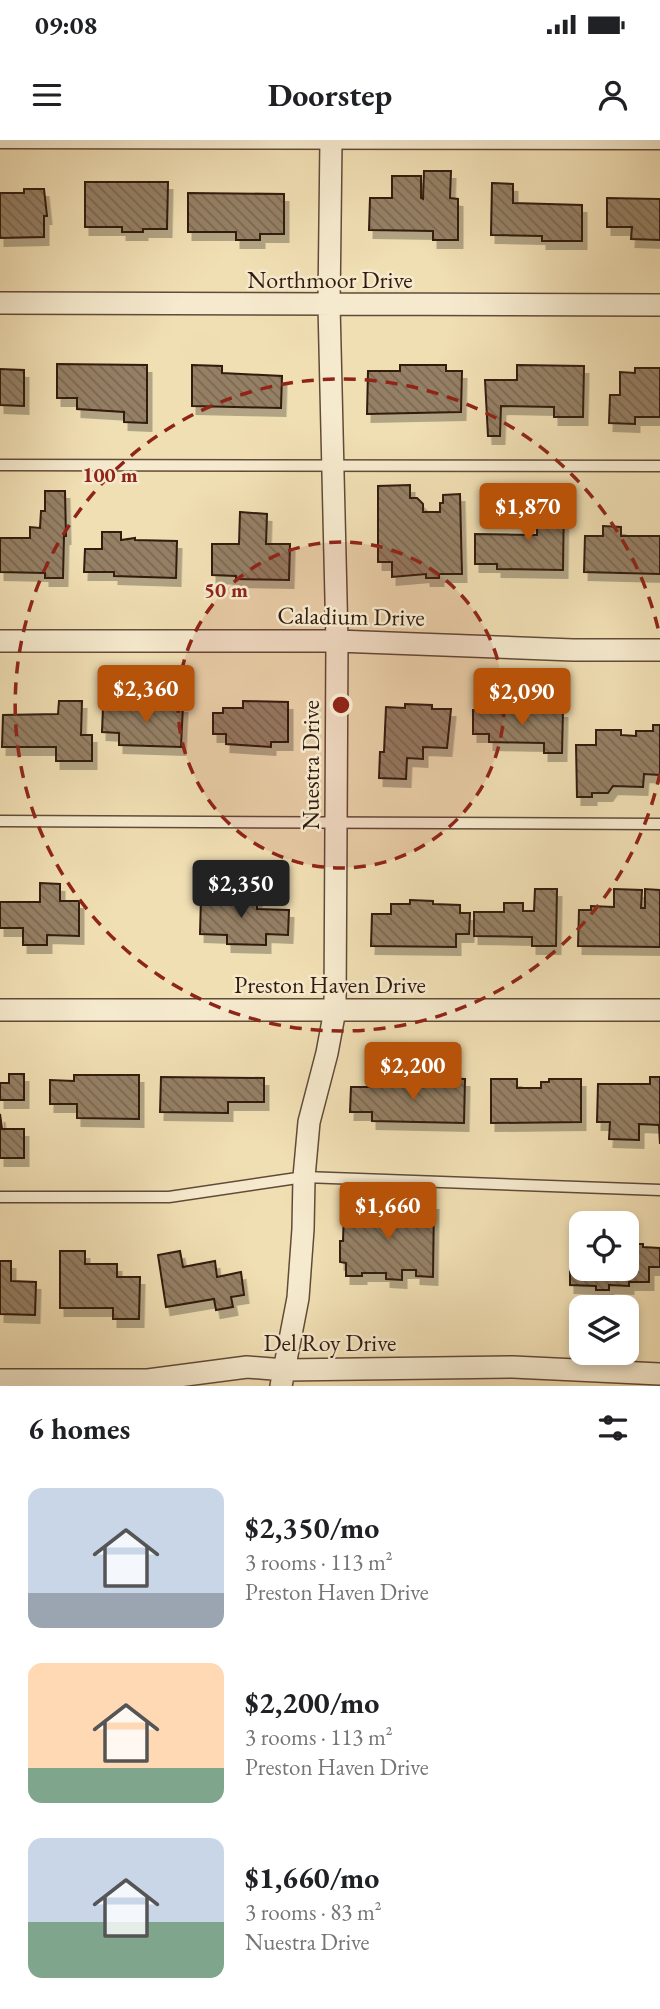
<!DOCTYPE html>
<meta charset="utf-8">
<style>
body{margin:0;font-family:"EB Garamond",serif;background:#f2f2f2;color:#202124;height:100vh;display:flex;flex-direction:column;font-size:26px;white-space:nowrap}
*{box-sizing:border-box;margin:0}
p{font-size:23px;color:#757577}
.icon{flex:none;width:38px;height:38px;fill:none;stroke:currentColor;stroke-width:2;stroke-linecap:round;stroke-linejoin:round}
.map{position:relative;height:1246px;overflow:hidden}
.sheet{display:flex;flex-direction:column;background:#fff;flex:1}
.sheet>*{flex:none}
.buttons{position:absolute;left:569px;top:1071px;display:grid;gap:14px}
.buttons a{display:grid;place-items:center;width:70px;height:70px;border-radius:14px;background:#fff;box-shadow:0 4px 10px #0003;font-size:35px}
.price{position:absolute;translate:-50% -60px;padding:0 16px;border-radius:7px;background:#b45309;color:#fff;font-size:23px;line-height:46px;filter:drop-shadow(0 2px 4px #0008)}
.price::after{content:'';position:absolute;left:50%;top:42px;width:21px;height:16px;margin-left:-10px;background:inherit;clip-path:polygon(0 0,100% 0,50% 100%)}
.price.current{background:#222;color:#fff}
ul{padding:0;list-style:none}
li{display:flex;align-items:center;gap:21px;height:175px;padding:0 28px}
li span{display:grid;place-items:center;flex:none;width:196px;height:140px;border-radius:14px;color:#555}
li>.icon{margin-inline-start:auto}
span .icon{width:84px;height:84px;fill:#fffc;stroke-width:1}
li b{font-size:30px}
h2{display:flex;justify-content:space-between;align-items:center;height:84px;padding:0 28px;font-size:30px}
.status{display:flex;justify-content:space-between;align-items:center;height:49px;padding:0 35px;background:#fff;direction:ltr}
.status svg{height:19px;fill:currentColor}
header{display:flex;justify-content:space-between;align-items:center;height:91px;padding:0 28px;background:#fff;font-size:32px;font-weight:700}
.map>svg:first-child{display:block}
.building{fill:url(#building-back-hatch);stroke:#311a0f;stroke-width:2;filter:url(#shadow)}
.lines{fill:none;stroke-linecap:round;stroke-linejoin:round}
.lane-casing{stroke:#614b38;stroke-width:13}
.street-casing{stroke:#614b38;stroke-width:24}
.lane{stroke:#f6eace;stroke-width:10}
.street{stroke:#f6eace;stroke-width:21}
.ring{fill:none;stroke:#8f2418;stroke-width:3.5;stroke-dasharray:12 9}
.labels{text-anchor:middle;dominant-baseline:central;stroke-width:5;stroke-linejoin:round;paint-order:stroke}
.street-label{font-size:24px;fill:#311a0f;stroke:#f6eace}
.centre{fill:#8f2418;stroke:#f6eace;stroke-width:3.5}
.ring-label{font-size:21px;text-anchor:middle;font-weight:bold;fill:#8f2418;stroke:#f6eace;stroke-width:5;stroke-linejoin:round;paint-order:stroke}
</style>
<div class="status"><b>09:08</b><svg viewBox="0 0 49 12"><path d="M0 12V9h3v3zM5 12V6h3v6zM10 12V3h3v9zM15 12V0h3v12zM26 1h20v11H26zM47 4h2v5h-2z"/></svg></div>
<header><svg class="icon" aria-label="menu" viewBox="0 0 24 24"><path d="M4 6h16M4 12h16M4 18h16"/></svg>Doorstep<svg class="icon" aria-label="person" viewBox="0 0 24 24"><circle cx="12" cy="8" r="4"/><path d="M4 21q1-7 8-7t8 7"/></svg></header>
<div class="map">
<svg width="660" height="1246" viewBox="0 0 660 1246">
<defs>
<pattern id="building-back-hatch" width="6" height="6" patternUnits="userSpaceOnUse" patternTransform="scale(1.75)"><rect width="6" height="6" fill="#958065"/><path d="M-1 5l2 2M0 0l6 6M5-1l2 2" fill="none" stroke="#7a6852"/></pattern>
<filter id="shadow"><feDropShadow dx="4.5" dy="8" stdDeviation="0" flood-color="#0004"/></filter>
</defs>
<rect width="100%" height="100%" fill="#f1dfb4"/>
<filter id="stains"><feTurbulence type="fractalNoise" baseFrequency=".00286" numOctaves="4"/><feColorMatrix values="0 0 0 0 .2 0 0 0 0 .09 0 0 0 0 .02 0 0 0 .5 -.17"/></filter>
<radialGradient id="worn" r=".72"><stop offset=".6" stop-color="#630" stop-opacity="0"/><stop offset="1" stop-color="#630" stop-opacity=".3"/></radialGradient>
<!-- building -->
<path class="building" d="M424 31H451L450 58 458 59V100H433V91L369 90 370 58H392V36H421V58L423 59Z
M85 42H168L167 89H143V92H122V87H85Z
M492 43 513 44V63L582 65V101H542V96L491 95Z
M24 49H44L47 76H44V97L0 98V53H24Z
M188 53 284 54V94H260V100H236V92H188Z
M607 58 660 59V100L631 99 632 87H607Z
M57 224 147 225V283L124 282V272L77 269V258H57Z
M192 225 222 226V233L282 236 281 268 192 266Z
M400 225H446V231H462L461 272 367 274 368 231H400Z
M517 225 584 226 583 277H554V267L501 266 500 296H488L485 240H517Z
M635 228H660V277H635V284L609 283 610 255H620V232L635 233Z
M0 229 24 230V266L0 265Z
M410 345V358H417L423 364V372H440V363H443V355L460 354 462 434H439V438H426V434L392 437V422H378V346Z
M45 351H65L66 396H64L63 438H45V433L0 432V398H30V387L40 388 41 371H45Z
M537 360H564L563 430 497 429V424H475V394L537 395Z
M240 372 267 374 266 404H290L289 440 236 439V436L212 435V404H239Z
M603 386 621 387V396H660V434L584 432 585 396H603Z
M102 392H121V400L135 398V400L177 401 176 438 114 436V432H84L85 409H102Z
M59 561H82L81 595H92V621H56V607H2L3 575 58 574Z
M243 561 288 562V602H271V607L226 604V594H213V573H223V568H243Z
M134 563 183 565 181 607 119 605V593L102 592 103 567 133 568Z
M405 564 432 565V569H451L447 608 423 607V619L407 618 406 639 379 638 380 612H384L386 567 405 568Z
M473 570 528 573V571H536L535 573H541L542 570H563L562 613H544V603L489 602V594H473Z
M653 585H660V635L644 634 643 647 613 646 608 653H592V657H577L576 605H596V590H621V595L636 596V591H653Z
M40 743 60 744V761H79V796L47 795V805H23V788H0V762H40Z
M535 749H557L556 806H532V797L474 796V772H504V763H523V771H534Z
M614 749 642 750 641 768H645V749L660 750V807L578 806 579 770H591V766L614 767Z
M201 757 257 759V769L289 770 288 795 266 794V805L227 804V795L200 794Z
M410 760 433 761V764L460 765V773H470L469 794H456V807L371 806 372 774H391V764H410Z
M9 934H24V960H0V943H9Z
M74 935H139V979L77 978V964H50V940L74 941Z
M161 937 264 938V962H228V973L160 972Z
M650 937H660V1004L659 985 639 984V1000L609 999 610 982H597L598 944H650Z
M430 938 465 939 464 983 372 981V972H350L351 947H430Z
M491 939H517V948H541V942H549V939H581V982L491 983Z
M0 974 2 989H24V1018H0Z
M363 1061 390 1062V1070H393V1084L417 1085V1062H434L433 1137 416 1136V1130H402V1140L386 1139V1133H362V1136H346V1123L340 1122V1101H343L344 1070H362Z
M626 1096H634V1104H643V1107L660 1108V1127H649V1142H629V1146L609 1145V1150H596V1146L570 1145V1117H581V1129H626Z
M60 1111H85V1124H117V1137H140L139 1179H113V1168H60Z
M180 1111 183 1127 215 1121 217 1137 241 1132 244 1155 231 1157 233 1167 216 1170 214 1159 166 1167 158 1115Z
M0 1121H11V1141L36 1142 35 1175 0 1174Z"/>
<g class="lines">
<!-- lane casing -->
<g class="lane-casing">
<path id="lane" d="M0 3 660 4
M0 325 660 326
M0 681 660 684
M0 1057H169L304 1037 660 1050"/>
</g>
<!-- street casing -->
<g class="street-casing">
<path id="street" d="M0 163 660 165
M0 501H337L573 510H660
M0 870H660
M0 1240H148L247 1227 285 1230 513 1227 660 1234
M281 1246 298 1158 303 1089 304 1037 309 982 327 913 335 870 337 501 329 165 331 0"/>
</g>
<!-- lane -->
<use href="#lane" class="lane"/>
<!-- street -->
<use href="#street" class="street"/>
</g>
<!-- distance rings -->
<circle cx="341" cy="565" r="163" fill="#8f2418" fill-opacity=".12"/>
<g class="ring">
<circle cx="341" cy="565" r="163"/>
<path d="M660 633A326 326 0 1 1 660 497"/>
</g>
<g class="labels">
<!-- street labels -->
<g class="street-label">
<text x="330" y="139">Northmoor Drive</text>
<text transform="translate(351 476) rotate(1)">Caladium Drive</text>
<text transform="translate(310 625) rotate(-90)">Nuestra Drive</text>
<text x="330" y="844">Preston Haven Drive</text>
<text x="330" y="1202">Del Roy Drive</text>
</g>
</g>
<circle cx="341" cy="565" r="10" class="centre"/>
<g class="ring-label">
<text x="110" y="342">100 m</text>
<text x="226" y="457">50 m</text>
</g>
<rect width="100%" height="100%" filter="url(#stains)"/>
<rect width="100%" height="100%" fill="url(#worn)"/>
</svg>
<div class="buttons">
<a><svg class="icon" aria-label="locate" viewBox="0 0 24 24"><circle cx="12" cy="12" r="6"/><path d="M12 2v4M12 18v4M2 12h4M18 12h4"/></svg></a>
<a><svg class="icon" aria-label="layers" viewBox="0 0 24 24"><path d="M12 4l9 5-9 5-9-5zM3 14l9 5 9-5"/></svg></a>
</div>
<b class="price" style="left:528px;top:403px">$1,870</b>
<b class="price" style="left:146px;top:585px">$2,360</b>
<b class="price" style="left:522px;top:588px">$2,090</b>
<b class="price current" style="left:241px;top:780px">$2,350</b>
<b class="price" style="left:413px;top:962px">$2,200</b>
<b class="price" style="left:388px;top:1102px">$1,660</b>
</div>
<section class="sheet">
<h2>6 homes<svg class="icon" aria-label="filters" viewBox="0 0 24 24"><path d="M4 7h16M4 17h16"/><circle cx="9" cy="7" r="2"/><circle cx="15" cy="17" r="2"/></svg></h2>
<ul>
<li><span style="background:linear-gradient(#c9d6e8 75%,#9aa5b1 0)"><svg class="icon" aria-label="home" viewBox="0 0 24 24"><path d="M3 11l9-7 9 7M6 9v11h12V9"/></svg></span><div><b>$2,350/mo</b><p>3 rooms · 113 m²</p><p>Preston Haven Drive</p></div></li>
<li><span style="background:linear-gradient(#ffd9b3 75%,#7fa58c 0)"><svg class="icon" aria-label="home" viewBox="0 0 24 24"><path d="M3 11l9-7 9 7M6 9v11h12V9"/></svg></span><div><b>$2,200/mo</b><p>3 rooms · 113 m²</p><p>Preston Haven Drive</p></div></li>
<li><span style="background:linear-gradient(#c9d6e8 60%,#7fa58c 0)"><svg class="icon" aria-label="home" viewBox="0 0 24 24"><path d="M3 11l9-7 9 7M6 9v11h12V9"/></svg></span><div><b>$1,660/mo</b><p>3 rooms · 83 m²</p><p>Nuestra Drive</p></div></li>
</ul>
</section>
